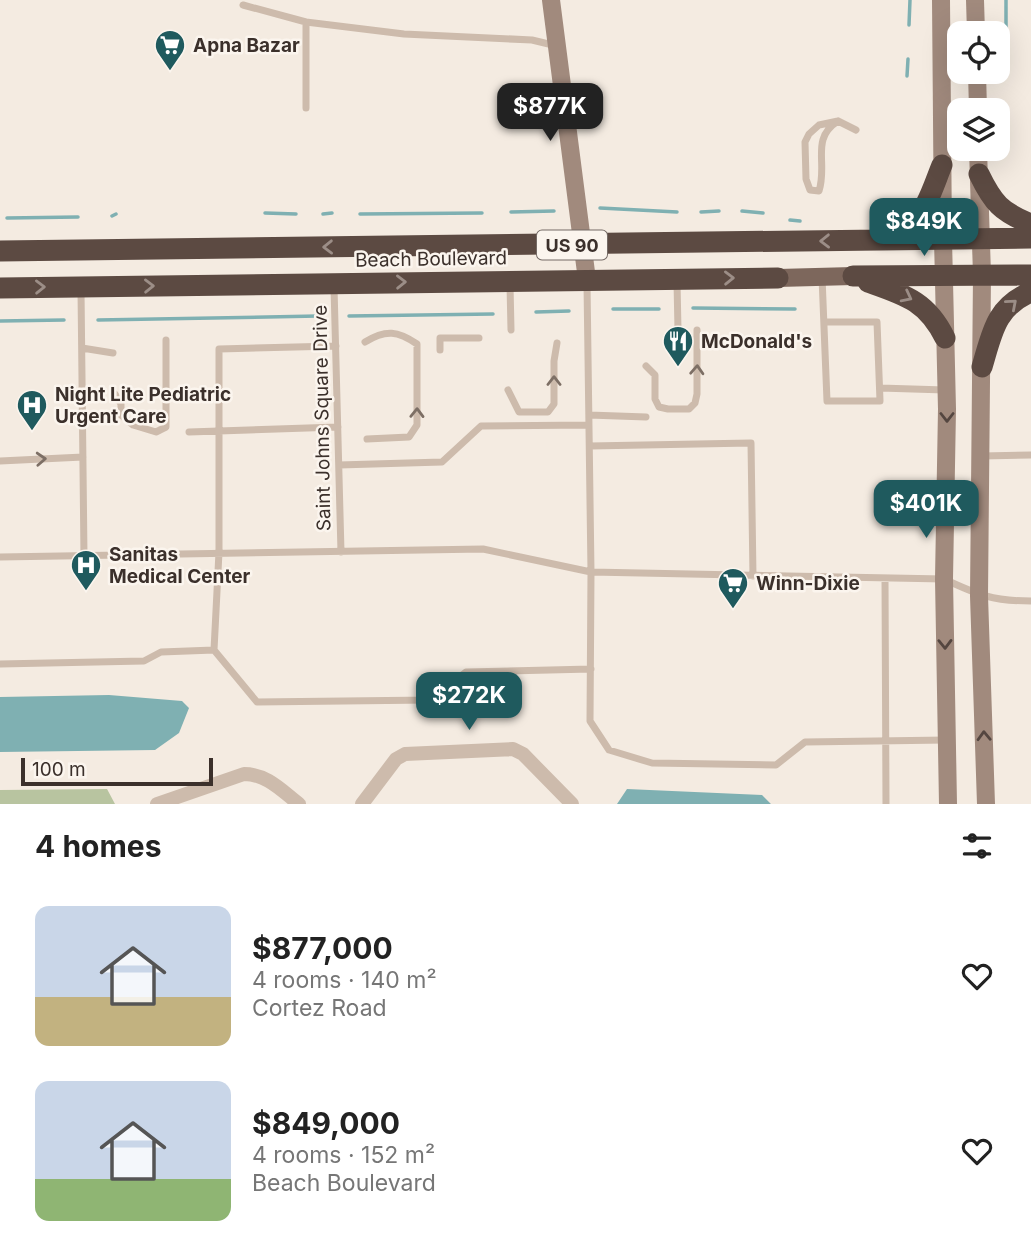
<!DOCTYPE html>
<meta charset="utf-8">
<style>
body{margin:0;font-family:Inter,sans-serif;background:#f2f2f2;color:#222;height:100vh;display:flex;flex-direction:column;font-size:26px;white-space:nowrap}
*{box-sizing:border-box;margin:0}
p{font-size:23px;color:#767676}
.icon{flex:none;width:38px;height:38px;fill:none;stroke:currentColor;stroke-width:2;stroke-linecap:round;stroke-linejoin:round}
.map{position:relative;height:804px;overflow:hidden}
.side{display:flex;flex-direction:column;background:#fff;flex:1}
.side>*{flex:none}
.fabs{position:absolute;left:947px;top:21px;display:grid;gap:14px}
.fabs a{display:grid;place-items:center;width:63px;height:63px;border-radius:14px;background:#fff;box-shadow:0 7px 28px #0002;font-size:35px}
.scale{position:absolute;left:21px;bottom:18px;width:192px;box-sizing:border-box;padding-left:7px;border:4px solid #3b302b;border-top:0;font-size:19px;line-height:24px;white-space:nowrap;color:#3b302b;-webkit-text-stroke:5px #fbf5ee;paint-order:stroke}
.price{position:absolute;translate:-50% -60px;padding:0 16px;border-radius:14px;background:#1f5a5e;color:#fff;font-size:23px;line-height:46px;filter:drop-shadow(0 2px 4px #0008)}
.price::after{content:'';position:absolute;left:50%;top:42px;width:21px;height:16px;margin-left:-10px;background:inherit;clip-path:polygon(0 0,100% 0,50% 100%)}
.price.active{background:#222;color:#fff}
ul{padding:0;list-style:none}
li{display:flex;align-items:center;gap:21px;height:175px;padding:0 35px}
li span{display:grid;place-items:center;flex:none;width:196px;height:140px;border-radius:14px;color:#555}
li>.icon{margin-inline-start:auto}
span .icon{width:84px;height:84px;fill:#fffc;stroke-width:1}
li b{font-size:30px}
h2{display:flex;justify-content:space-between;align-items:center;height:84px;padding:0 35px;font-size:30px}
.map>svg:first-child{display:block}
.green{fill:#b8c4a0}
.water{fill:#7fb0b2}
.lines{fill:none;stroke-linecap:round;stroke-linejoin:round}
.stream{stroke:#7fb0b2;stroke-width:3.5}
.lane{stroke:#cdbbac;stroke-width:7}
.street{stroke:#cdbbac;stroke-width:14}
.secondary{stroke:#a18a7d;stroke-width:18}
.primary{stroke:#7d675c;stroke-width:18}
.highway{stroke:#5c4a42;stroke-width:21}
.oneway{stroke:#9c8e87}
.oneway2{stroke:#7d6f65}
.oneway3{stroke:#544640}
.labels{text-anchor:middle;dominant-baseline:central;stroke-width:5;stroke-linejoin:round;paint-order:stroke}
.shield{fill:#fbf5ee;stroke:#756b66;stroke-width:2}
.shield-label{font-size:18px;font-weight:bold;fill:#3b302b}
.poi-label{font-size:19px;font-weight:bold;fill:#3b302b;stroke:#fbf5ee;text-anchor:start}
.street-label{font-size:19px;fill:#3b302b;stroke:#fbf5ee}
</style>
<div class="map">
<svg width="1031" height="804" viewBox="0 0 1031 804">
<rect width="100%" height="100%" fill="#f4ebe1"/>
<!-- green -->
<path class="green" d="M107 789 115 804H0V790Z"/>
<!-- water -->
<path class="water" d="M109 695 182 701 189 708 179 733 155 750 0 752V697Z
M627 789 762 795 771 804H617Z"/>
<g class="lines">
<!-- stream -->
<path class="stream" d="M1006 0V35
M909 25 910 0
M907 76 908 59
M600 208 677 212
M742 211 763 213
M511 212 554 211
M701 212 719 211
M265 213 296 214
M323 214 332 213
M360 214 482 213
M112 216 116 214
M7 218 78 217
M790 220 800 221
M693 308 795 309
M613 309H659
M536 312 569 311
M349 316 493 314
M98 320 318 316
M0 321 64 320"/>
<!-- lane -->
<path class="lane" d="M243 5 306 22
M306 108V22L404 34 532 40 557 46
M838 121C810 139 828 163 819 191L810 190 806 179 805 142 809 134 819 125 838 121 856 130
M822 277 827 401H880L877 322H824
M677 282 678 330
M587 284 591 572 590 721 609 750 652 763 776 765 805 742 946 740
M510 285 511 330
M334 287 341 552
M81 290 84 556
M365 342C386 329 398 331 417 344V425L409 437 367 439
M82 348 113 353
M440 350V338H479
M646 366 655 375V399L659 407 668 409H689L695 403 697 394V330
M880 388 945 390
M508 390 519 412H548L554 404V361L557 343
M115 394 121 404V415L133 425 156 432 166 427V340
M589 415 646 417
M189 432 338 427
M590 446 751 443 753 576
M982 456 1031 455
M0 461 83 457
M339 465 442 462 481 426 589 425
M0 557 483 549 591 572 944 579C978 595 993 601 1031 601
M885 578 886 804
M214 650 219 552V349L336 346
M0 664 144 661 161 652 214 650 257 702 430 700 466 672 591 669"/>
<!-- street -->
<path class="street" d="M157 804 244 774C267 774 282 791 299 804
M362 804 396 759 405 754 513 749 523 754 572 804"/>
<!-- secondary -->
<path class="secondary" d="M551 0 587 280
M941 0 943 239 947 409 944 579 948 804
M975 0 976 33
M977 72 978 110
M978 149 982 275 979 596 986 804"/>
<!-- primary -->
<path class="primary" d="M778 278 853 276"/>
<!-- highway -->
<path class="highway" d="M979 174C993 203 1001 212 1031 224
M885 236C893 233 904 230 910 224 927 211 934 184 942 165
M0 251 1031 238
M853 276 1031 275
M868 282C905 295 927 301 945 338
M0 288 778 278
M982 367C992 334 995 307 1031 292"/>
</g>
<!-- one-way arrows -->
<defs><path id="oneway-chevron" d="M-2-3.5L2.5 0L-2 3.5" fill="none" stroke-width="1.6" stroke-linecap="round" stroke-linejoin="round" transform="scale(1.75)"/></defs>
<g class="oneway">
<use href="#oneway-chevron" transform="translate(825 241) rotate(179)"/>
<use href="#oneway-chevron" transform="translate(328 247) rotate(179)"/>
<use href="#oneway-chevron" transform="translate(729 278) rotate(-1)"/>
<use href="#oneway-chevron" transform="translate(401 282) rotate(-1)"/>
<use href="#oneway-chevron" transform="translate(149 286) rotate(-1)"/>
<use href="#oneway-chevron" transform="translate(40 287) rotate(-1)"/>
<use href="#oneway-chevron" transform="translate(907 297) rotate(27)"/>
<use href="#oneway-chevron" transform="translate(1012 304) rotate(-41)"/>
</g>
<g class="oneway2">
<use href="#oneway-chevron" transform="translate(697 370) rotate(-87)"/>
<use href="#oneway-chevron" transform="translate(554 381) rotate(-90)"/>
<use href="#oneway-chevron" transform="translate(417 413) rotate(-89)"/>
<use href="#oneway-chevron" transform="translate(41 459) rotate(-3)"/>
</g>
<g class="oneway3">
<use href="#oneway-chevron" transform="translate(947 417) rotate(90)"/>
<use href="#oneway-chevron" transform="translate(945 644) rotate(89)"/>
<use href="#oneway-chevron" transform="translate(984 736) rotate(-92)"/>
</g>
<!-- icons -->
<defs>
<g id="supermarket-pin" transform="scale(1.575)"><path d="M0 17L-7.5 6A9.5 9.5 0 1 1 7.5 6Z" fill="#1f5a5e" stroke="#fbf5ee"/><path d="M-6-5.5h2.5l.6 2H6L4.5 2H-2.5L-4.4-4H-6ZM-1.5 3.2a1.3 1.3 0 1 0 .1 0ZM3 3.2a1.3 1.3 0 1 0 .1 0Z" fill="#fff"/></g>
<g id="restaurant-pin" transform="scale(1.575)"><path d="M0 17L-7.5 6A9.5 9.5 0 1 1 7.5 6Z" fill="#1f5a5e" stroke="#fbf5ee"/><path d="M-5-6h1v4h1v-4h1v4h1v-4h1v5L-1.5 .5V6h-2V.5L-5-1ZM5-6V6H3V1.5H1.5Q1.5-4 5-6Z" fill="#fff"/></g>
<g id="hospital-pin" transform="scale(1.575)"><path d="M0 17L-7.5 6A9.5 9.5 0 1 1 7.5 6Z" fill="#1f5a5e" stroke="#fbf5ee"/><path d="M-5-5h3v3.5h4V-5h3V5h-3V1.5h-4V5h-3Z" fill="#fff"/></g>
</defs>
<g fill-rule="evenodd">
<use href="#supermarket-pin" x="170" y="45"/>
<use href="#restaurant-pin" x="678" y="341"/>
<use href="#hospital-pin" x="32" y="405"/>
<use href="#hospital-pin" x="86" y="565"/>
<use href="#supermarket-pin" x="733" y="583"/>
</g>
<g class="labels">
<!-- shield labels -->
<rect class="shield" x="537" y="230.5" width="70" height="29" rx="5"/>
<g class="shield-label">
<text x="572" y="245">US 90</text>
</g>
<!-- poi labels -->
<g class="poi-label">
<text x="193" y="45">Apna Bazar</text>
<text x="701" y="341">McDonald's</text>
<text x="55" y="394">Night Lite Pediatric<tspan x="55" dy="22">Urgent Care</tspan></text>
<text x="109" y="554">Sanitas<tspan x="109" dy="22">Medical Center</tspan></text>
<text x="756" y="583">Winn-Dixie</text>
</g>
<!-- street labels -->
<g class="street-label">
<text transform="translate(431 259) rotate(-1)">Beach Boulevard</text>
<text transform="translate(322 418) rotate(-91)">Saint Johns Square Drive</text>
</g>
</g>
</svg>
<div class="fabs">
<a><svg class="icon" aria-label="locate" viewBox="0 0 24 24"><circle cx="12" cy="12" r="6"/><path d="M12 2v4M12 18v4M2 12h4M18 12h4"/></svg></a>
<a><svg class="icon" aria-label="layers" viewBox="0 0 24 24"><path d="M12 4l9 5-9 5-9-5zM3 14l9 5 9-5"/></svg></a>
</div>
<div class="scale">100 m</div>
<b class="price active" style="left:550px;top:143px">$877K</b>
<b class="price" style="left:924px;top:258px">$849K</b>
<b class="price" style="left:926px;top:540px">$401K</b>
<b class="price" style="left:469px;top:732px">$272K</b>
</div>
<section class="side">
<h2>4 homes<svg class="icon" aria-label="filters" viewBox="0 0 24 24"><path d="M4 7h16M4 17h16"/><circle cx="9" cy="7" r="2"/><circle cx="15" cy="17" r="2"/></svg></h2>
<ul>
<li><span style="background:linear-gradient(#c9d6e8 65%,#c2b280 0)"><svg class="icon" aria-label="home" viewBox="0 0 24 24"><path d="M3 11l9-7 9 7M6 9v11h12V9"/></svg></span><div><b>$877,000</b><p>4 rooms · 140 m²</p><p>Cortez Road</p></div><svg class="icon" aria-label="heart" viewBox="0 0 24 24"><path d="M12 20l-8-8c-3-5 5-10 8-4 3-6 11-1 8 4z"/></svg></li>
<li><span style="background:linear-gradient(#c9d6e8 70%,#8fb573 0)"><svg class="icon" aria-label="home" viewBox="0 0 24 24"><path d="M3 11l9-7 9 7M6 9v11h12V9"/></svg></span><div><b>$849,000</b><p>4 rooms · 152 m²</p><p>Beach Boulevard</p></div><svg class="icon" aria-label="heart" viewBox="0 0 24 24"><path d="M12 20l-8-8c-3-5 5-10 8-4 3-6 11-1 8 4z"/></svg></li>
</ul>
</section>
